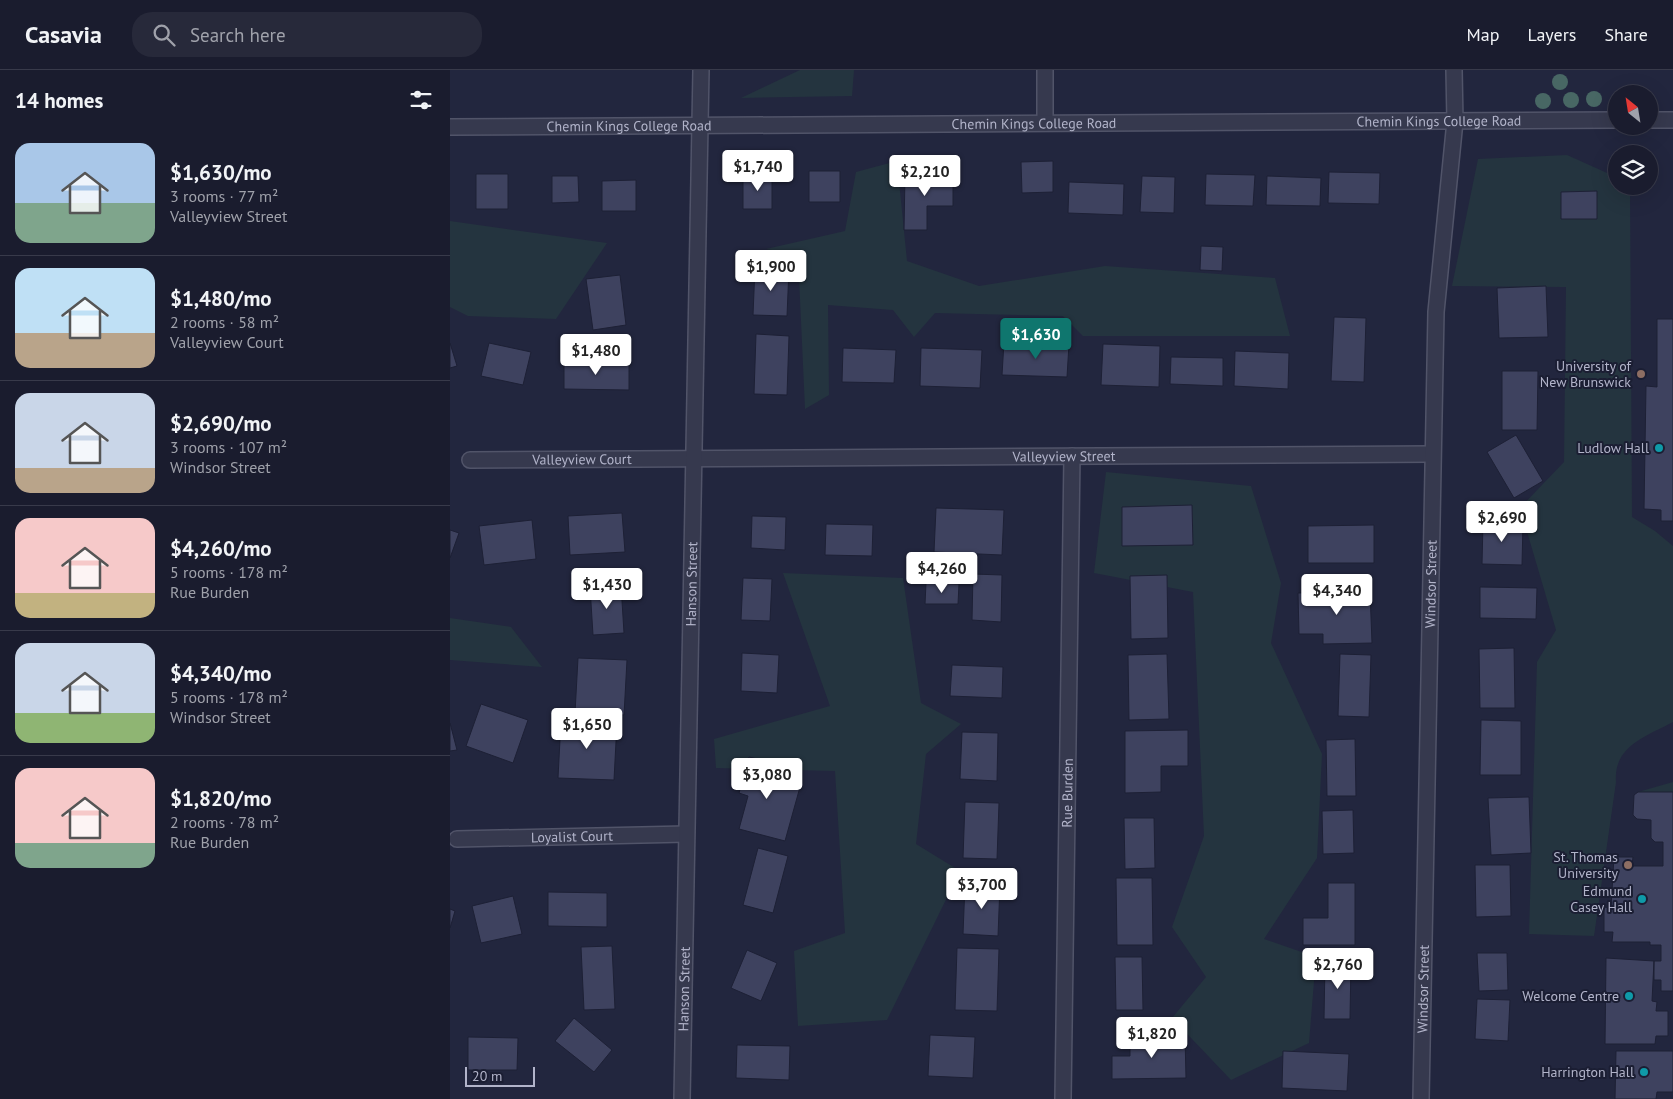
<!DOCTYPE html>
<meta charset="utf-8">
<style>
body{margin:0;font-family:"PT Sans",sans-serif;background:#27293a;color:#f1f3f6;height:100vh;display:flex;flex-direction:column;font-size:19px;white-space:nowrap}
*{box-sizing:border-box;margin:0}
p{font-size:16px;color:#9fa1aa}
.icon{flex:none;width:28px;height:28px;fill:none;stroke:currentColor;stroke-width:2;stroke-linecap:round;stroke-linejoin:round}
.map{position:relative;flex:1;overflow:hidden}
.side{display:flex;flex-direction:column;background:#1a1c2e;width:450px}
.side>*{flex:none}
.needle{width:32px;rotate:330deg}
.tools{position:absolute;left:1158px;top:15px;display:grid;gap:10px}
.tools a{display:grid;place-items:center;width:50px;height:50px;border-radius:50%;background:#1a1c2e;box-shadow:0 5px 20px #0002,0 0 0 1px #383a4a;font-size:25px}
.scale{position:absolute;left:15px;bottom:12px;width:70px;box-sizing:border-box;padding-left:5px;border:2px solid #b2b4ca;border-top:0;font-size:14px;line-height:18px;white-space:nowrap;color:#b2b4ca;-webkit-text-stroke:4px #1b1e33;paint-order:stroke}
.price{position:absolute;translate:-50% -42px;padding:0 11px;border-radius:5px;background:#fff;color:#222;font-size:16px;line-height:32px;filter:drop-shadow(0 1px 2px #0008)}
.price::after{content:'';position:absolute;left:50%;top:30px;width:15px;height:11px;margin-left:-8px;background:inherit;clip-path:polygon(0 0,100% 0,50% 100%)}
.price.active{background:#0f766e;color:#fff}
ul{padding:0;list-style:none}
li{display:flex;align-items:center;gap:15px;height:125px;padding:0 15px}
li+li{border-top:1px solid #383a4a}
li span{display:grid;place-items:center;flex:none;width:140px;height:100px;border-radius:15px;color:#555}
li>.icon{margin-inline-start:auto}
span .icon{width:60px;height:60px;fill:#fffc;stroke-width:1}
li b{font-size:21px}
h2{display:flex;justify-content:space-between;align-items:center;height:60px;padding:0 15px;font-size:21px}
header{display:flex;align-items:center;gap:30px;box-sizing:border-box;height:70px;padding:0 25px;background:#1a1c2e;border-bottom:1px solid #383a4a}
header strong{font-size:24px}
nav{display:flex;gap:28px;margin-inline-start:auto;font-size:18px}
.search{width:350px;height:45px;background:#27293a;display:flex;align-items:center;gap:12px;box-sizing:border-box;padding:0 18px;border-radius:20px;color:#9fa1aa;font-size:19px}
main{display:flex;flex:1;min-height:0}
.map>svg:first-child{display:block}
.green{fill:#24343f}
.building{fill:#3e425f;stroke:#1d2035}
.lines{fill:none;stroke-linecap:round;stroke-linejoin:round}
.minor-casing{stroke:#515469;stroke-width:18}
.minor{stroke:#36394e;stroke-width:15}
.tree{fill:#486764}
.education-dot{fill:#8d6e63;stroke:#1b1e33;stroke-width:2}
.culture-dot{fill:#0f9aa8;stroke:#1b1e33;stroke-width:2}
.labels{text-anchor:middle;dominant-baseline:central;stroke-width:4;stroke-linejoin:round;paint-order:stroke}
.street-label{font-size:14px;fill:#b2b4ca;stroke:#1b1e33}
.poi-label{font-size:14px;fill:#b2b4ca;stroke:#1b1e33;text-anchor:end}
</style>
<header>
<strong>Casavia</strong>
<div class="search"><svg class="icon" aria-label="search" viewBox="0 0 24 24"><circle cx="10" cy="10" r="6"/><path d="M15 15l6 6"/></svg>Search here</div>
<nav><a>Map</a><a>Layers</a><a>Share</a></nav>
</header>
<main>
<section class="side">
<h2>14 homes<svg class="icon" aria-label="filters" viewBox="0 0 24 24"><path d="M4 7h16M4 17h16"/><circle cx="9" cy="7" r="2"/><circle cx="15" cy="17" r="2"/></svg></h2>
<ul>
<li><span style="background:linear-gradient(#a9c7e8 60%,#7fa58c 0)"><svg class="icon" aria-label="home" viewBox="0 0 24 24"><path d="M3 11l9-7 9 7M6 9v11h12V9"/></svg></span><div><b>$1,630/mo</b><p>3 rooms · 77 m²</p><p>Valleyview Street</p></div></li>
<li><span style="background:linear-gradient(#bfe0f5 65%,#b9a48a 0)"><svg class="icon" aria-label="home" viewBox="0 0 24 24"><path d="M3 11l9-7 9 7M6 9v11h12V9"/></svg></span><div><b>$1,480/mo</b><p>2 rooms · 58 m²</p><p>Valleyview Court</p></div></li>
<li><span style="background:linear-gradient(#c9d6e8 75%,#b9a48a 0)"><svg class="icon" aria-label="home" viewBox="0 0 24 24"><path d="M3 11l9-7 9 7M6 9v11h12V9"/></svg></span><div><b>$2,690/mo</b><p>3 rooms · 107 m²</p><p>Windsor Street</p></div></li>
<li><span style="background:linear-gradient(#f6c9c9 75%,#c2b280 0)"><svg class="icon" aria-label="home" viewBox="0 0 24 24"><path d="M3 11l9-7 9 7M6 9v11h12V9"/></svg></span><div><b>$4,260/mo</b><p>5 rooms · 178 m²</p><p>Rue Burden</p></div></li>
<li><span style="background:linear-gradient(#c9d6e8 70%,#8fb573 0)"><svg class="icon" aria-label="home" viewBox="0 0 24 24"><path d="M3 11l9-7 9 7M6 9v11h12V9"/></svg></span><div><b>$4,340/mo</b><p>5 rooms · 178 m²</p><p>Windsor Street</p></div></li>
<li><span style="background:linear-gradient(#f6c9c9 75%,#7fa58c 0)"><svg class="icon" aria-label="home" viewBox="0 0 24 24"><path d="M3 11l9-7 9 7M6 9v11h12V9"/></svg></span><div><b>$1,820/mo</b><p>2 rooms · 78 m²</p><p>Rue Burden</p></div></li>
</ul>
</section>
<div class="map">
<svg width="1223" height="1029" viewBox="0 0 1223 1029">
<rect width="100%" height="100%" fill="#22263e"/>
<!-- green -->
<path class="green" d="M350 0H404L402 26 291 28Z
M1117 85 1166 107V116H1180L1182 447 1205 461 1223 476V652C1197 666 1163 676 1166 712L1144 866 1079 864 1087 592 1106 560 1070 438 1114 392 1116 217 1002 216 1028 89Z
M447 91 457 191 529 216 655 196 825 208 840 266H633L613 246 485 243 464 267 443 240 378 235 379 325 355 339 348 185 316 179 395 161 406 102Z
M0 151 157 173 106 249 18 246 0 237Z
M656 402 801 416 831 513 821 573 872 684 867 788 814 869 866 887 859 973 781 1010 722 948 756 907 722 857 754 766 743 522 644 503Z
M333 503 453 508 471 633 511 654 476 684 466 774 510 801 437 950 348 956 344 881 395 863 385 701 266 698 264 669 380 636Z
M0 548 61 557 92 597 0 590Z
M1223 712V722H1188Z"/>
<!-- building -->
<path class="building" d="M603 91V122L572 123 571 92Z
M359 101H390V132H359Z
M879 102 930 103 929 134 878 133Z
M26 104H58V139H26Z
M455 104H503V136H477V160H454Z
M756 104 805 105 803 136 755 135Z
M102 106H128L129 132 102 133Z
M293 106H322V139H293Z
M692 106 725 107 724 143 690 142Z
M817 106 871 108 870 136 816 135Z
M186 110V141H152V111Z
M619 112 674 114 673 145 618 143Z
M1147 121V149H1111V122Z
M751 176 773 177 772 201 750 200Z
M305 197 339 199 337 246 303 245Z
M170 205 176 255 143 260 136 209Z
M1096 216 1098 267 1049 268 1047 218Z
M884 247 916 248 914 312 881 311Z
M1207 249H1223V451H1211V440L1194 439 1196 316 1207 317Z
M306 264 339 266 337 325 304 324Z
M554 272 619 274 617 307 552 305Z
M0 273 7 296 0 298Z
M39 273 81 282 73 315 31 306Z
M653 274 710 276 709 317 651 315Z
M393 278 446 280 444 313 392 312Z
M471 278 532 280 530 318 470 316Z
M785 281 839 283 838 319 784 316Z
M721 287 773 288V316L720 314Z
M114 291 179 292V320L114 319Z
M1052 301H1088L1087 360H1052Z
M1066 365 1093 411 1064 428 1037 382Z
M742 435 743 475 672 476V437Z
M486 438 554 440 552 485 484 482Z
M172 443 175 482 120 485 118 446Z
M302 446 336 447 335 480 301 478Z
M82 450 86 489 34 495 29 456Z
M1033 452 1073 453 1072 495 1032 494Z
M376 454 423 455 422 486 375 485Z
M924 455V493H858V456Z
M0 460 9 463 0 488Z
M523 504 552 505 551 552 522 550Z
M717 505 718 568 681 569 680 506Z
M293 508 322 509 320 551 291 550Z
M476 513 509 514 508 534H475Z
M171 515 174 563 143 565 140 517Z
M1030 517 1087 518 1086 549 1030 548Z
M920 521 922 573 873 574V564H849L848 523Z
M1064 578 1065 638H1030L1029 579Z
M292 583 329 585 327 623 291 621Z
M717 584 719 649 679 650 678 585Z
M890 584 921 585 919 647 888 646Z
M128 588 177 590 174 645 125 643Z
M502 595 553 597 552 628 500 626Z
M31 634 78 650 63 693 16 676Z
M111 650 167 653 164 710 108 708Z
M1031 650 1071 651V705H1030Z
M0 653 7 680 0 681Z
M738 660V696H711V722L675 723V661Z
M512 662 548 663 547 711 510 709Z
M905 669 906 726H877L876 670Z
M299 687 336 696 332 712 350 717 335 771 289 759 298 726 289 723Z
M1188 722H1223V921H1211V910H1204V891H1211V875H1200V872H1162L1163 862H1154V837L1161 838 1164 787H1183L1182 796H1213V772H1205L1201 768V750L1187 749 1183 745 1184 725Z
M1079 727 1081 783 1041 785 1038 728Z
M515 732 549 733 547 789 513 788Z
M903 740 904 783 873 784 872 741Z
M674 748H704L705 798 675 799Z
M308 778 338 786 323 843 293 835Z
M1025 795H1060L1061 846 1026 847Z
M666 808H702L703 875H667Z
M878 813H905V875H853V848H878Z
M515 814 550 815 548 866 513 864Z
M98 822 157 823V857L98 856Z
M63 826 72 864 31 873 22 836Z
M0 839 5 841 0 858Z
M162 876 165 939 134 940 131 877Z
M507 878 549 879 547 941 505 940Z
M297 880 327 893 311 931 281 918Z
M1027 883H1057L1058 920 1029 921Z
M665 887H692L693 940H666Z
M1156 888 1204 891 1202 931 1207 932 1206 941H1218V966H1206L1205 974H1155Z
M875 892H901L900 949H874Z
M1027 929 1060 930 1058 971 1025 969Z
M124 948 162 980 144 1002 105 971Z
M480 965 525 967 523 1008 478 1006Z
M735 966 736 1008 662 1009V986H680V968Z
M18 967 68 968 67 1000H18Z
M287 975 340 976 339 1010 286 1008Z
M833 981 899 984 897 1021 832 1018Z
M1166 981H1223V1022H1207L1206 1029H1165Z"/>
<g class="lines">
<!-- minor casing -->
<g class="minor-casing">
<g id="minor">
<path d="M595 0V53"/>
<path d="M1199 50H1223"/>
<path id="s1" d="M0 57 1166 50"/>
<path id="s2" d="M20 390 982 384"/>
<path id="s3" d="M7 769 236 764"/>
<path id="s4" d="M232 1029 251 0"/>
<path id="s5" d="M613 1029 622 386"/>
<path id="s6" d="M971 1029 986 242 1005 51 1004 0"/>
</g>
</g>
<!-- minor -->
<use href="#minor" class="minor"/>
</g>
<!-- trees -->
<g class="tree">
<circle cx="1110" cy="12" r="8"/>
<circle cx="1144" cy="29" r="8"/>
<circle cx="1121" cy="30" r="8"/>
<circle cx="1093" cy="31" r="8"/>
</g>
<!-- markers -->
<g class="education-dot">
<circle cx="1191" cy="304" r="5"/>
<circle cx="1178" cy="795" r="5"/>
</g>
<g class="culture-dot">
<circle cx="1209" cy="378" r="5"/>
<circle cx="1192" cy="829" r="5"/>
<circle cx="1179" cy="926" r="5"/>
<circle cx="1194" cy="1002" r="5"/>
</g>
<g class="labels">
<!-- street labels -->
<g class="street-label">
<text stroke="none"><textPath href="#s1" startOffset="989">Chemin Kings College Road</textPath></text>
<text stroke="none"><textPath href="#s1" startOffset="584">Chemin Kings College Road</textPath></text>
<text stroke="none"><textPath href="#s1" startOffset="179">Chemin Kings College Road</textPath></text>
<text stroke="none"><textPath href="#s2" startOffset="594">Valleyview Street</textPath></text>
<text stroke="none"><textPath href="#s2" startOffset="112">Valleyview Court</textPath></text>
<text stroke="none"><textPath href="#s6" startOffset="515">Windsor Street</textPath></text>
<text stroke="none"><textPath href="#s4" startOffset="515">Hanson Street</textPath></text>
<text stroke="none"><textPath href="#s5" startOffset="306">Rue Burden</textPath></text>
<text stroke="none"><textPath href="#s3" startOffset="115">Loyalist Court</textPath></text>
<text stroke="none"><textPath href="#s4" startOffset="110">Hanson Street</textPath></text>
<text stroke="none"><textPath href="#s6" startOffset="110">Windsor Street</textPath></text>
</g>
<!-- poi labels -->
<g class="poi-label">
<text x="1181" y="296">University of<tspan x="1181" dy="16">New Brunswick</tspan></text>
<text x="1199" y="378">Ludlow Hall</text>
<text x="1168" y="787">St. Thomas<tspan x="1168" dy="16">University</tspan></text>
<text x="1182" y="821">Edmund<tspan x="1182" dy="16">Casey Hall</tspan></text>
<text x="1169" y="926">Welcome Centre</text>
<text x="1184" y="1002">Harrington Hall</text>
</g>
</g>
</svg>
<div class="tools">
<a><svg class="needle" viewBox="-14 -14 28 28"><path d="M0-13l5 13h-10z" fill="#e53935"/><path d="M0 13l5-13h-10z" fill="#9fa1aa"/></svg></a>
<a><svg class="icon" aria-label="layers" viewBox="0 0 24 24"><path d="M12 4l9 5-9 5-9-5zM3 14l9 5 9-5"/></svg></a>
</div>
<div class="scale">20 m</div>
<b class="price" style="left:308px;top:122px">$1,740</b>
<b class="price" style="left:475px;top:127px">$2,210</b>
<b class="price" style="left:321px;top:222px">$1,900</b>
<b class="price active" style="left:586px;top:290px">$1,630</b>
<b class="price" style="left:146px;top:306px">$1,480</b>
<b class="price" style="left:1052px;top:473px">$2,690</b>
<b class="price" style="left:492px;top:524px">$4,260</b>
<b class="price" style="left:157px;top:540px">$1,430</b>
<b class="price" style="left:887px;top:546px">$4,340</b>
<b class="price" style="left:137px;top:680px">$1,650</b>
<b class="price" style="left:317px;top:730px">$3,080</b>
<b class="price" style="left:532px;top:840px">$3,700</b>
<b class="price" style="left:888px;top:920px">$2,760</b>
<b class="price" style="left:702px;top:989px">$1,820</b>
</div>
</main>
